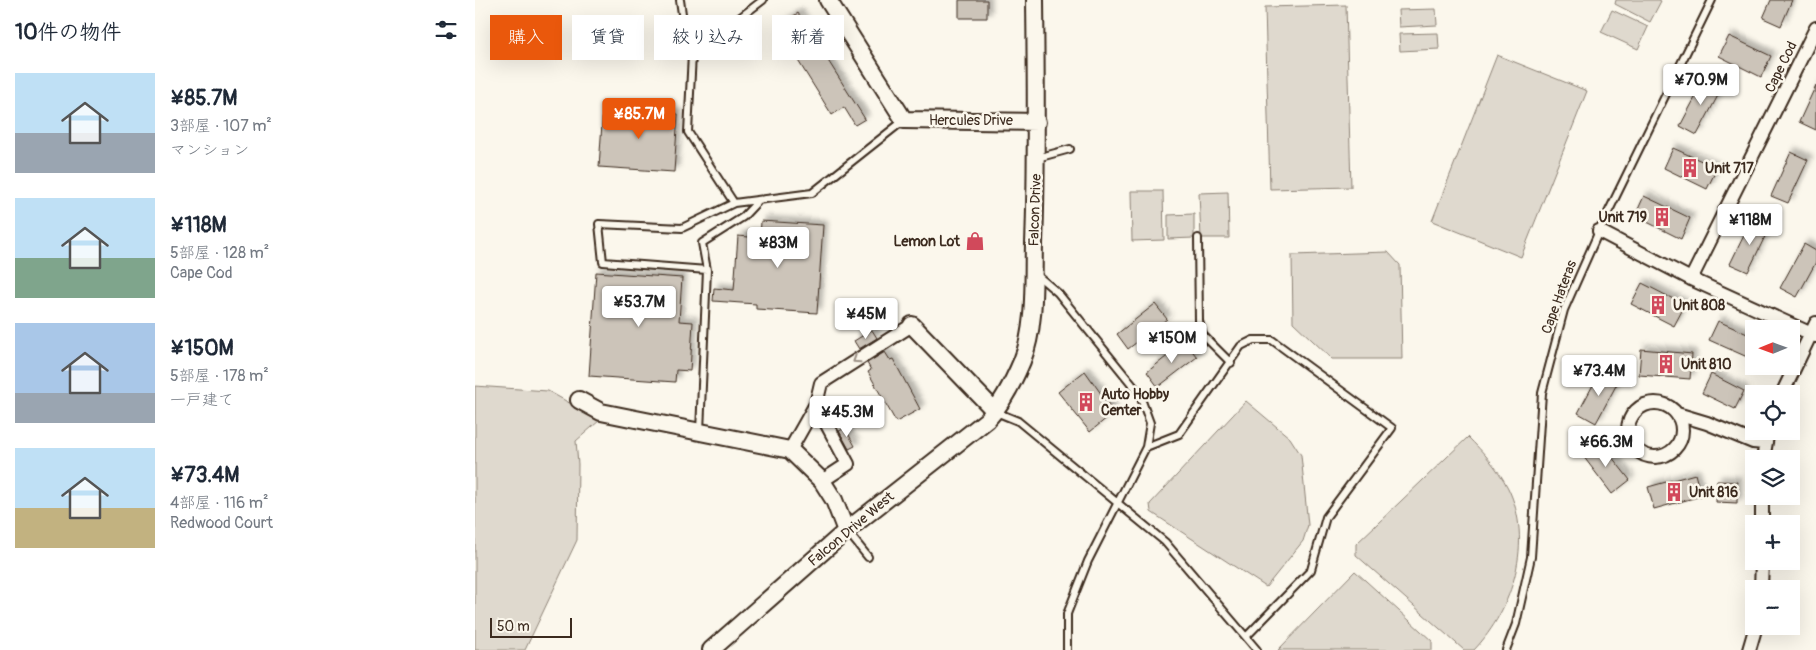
<!DOCTYPE html>
<html lang="ja">
<meta charset="utf-8">
<style>
body{margin:0;font-family:Pangolin,"Klee One",sans-serif;background:#f6f6f7;color:#1f2937;height:100vh;display:flex;flex-direction:column;font-size:19px;white-space:nowrap}
*{box-sizing:border-box;margin:0}
p{font-size:16px;color:#747a83}
.icon{flex:none;width:28px;height:28px;fill:none;stroke:currentColor;stroke-width:2;stroke-linecap:round;stroke-linejoin:round}
.map{position:relative;flex:1;overflow:hidden}
.drawer{display:flex;flex-direction:column;background:#fff;width:475px}
.drawer>*{flex:none}
.top-card{position:absolute;left:15px;top:15px;width:475px;height:45px;display:flex;gap:10px}
.needle{width:32px;rotate:269deg}
.buttons{position:absolute;left:1270px;top:320px;display:grid;gap:10px}
.buttons a{display:grid;place-items:center;width:55px;height:55px;border-radius:0px;background:#fff;box-shadow:0 5px 20px #0002;font-size:25px}
.scale{position:absolute;left:15px;bottom:12px;width:82px;box-sizing:border-box;padding-left:5px;border:2px solid #3b2a1e;border-top:0;font-size:14px;line-height:18px;white-space:nowrap;color:#3b2a1e;-webkit-text-stroke:4px #fbf7ec;paint-order:stroke}
.price{position:absolute;translate:-50% -42px;padding:0 11px;border-radius:5px;background:#fff;color:#222;font-size:16px;line-height:32px;filter:drop-shadow(0 1px 2px #0008)}
.price::after{content:'';position:absolute;left:50%;top:30px;width:15px;height:11px;margin-left:-8px;background:inherit;clip-path:polygon(0 0,100% 0,50% 100%)}
.price.active{background:#ea580c;color:#fff}
ul{padding:0;list-style:none}
li{display:flex;align-items:center;gap:15px;height:125px;padding:0 15px}
li span{display:grid;place-items:center;flex:none;width:140px;height:100px;border-radius:0px;color:#555}
li>.icon{margin-inline-start:auto}
span .icon{width:60px;height:60px;fill:#fffc;stroke-width:1}
li b{font-size:21px}
h2{display:flex;justify-content:space-between;align-items:center;height:60px;padding:0 15px;font-size:21px}
.tag{padding:0 18px;border-radius:0px;background:#fff;box-shadow:0 5px 20px #0002;font-size:18px;line-height:45px}
.tag.active{background:#ea580c;color:#fff}
main{display:flex;flex:1;min-height:0}
.map>svg:first-child{display:block}
.green{fill:#dfd9ce;stroke:#8d8276}
.building{fill:#ccc4b9;stroke:#3b2a1e;filter:url(#shadow)}
.lines{fill:none;stroke-linecap:round;stroke-linejoin:round}
.service-casing{stroke:#3b2a1e;stroke-width:10}
.minor-casing{stroke:#3b2a1e;stroke-width:16}
.tertiary-casing{stroke:#3b2a1e;stroke-width:20}
.service{stroke:#fbf7ec;stroke-width:6}
.minor{stroke:#fbf7ec;stroke-width:12}
.tertiary{stroke:#fbf7ec;stroke-width:16}
.oneway{stroke:#9b9085}
.labels{text-anchor:middle;dominant-baseline:central;stroke-width:5;stroke-linejoin:round;paint-order:stroke}
.street-label{font-size:14px;fill:#3b2a1e;stroke:#fbf7ec}
.poi-label{font-size:14px;font-weight:bold;fill:#3b2a1e;stroke:#fbf7ec;text-anchor:start}
</style>
<main>
<section class="drawer">
<h2>10件の物件<svg class="icon" aria-label="filters" viewBox="0 0 24 24"><path d="M4 7h16M4 17h16"/><circle cx="9" cy="7" r="2"/><circle cx="15" cy="17" r="2"/></svg></h2>
<ul>
<li><span style="background:linear-gradient(#bfe0f5 60%,#9aa5b1 0)"><svg class="icon" aria-label="home" viewBox="0 0 24 24"><path d="M3 11l9-7 9 7M6 9v11h12V9"/></svg></span><div><b>¥85.7M</b><p>3部屋 · 107 m²</p><p>マンション</p></div></li>
<li><span style="background:linear-gradient(#bfe0f5 60%,#7fa58c 0)"><svg class="icon" aria-label="home" viewBox="0 0 24 24"><path d="M3 11l9-7 9 7M6 9v11h12V9"/></svg></span><div><b>¥118M</b><p>5部屋 · 128 m²</p><p>Cape Cod</p></div></li>
<li><span style="background:linear-gradient(#a9c7e8 70%,#9aa5b1 0)"><svg class="icon" aria-label="home" viewBox="0 0 24 24"><path d="M3 11l9-7 9 7M6 9v11h12V9"/></svg></span><div><b>¥150M</b><p>5部屋 · 178 m²</p><p>一戸建て</p></div></li>
<li><span style="background:linear-gradient(#bfe0f5 60%,#c2b280 0)"><svg class="icon" aria-label="home" viewBox="0 0 24 24"><path d="M3 11l9-7 9 7M6 9v11h12V9"/></svg></span><div><b>¥73.4M</b><p>4部屋 · 116 m²</p><p>Redwood Court</p></div></li>
</ul>
</section>
<div class="map">
<svg width="1341" height="650" viewBox="0 0 1341 650">
<defs>
<filter id="shadow"><feDropShadow dx="4.5" dy="-4.5" stdDeviation="2.5" flood-color="#0004"/></filter>
</defs>
<rect width="100%" height="100%" fill="#fbf7ec"/>
<filter id="ink" filterUnits="userSpaceOnUse"><feTurbulence type="fractalNoise" baseFrequency=".02" numOctaves="2"/><feDisplacementMap in="SourceGraphic" scale="10" xChannelSelector="R" yChannelSelector="G"/><feConvolveMatrix kernelMatrix="1 2 1 2 8 2 1 2 1" color-interpolation-filters="sRGB"/></filter>
<g filter="url(#ink)">
<!-- green -->
<path class="green" d="M1141 0H1184L1186 1 1175 22 1140 4Z
M871 5 876 187 795 189 790 7Z
M961 9 962 25 924 27 923 10Z
M1137 10 1173 27 1163 49 1126 32Z
M963 33 964 49 925 51 924 34Z
M1022 55 1112 91 1046 257 957 221Z
M656 191H688L689 240 657 241Z
M753 192 754 238H726L724 193Z
M719 214V238L693 239V215Z
M913 252 925 265 927 359H857L818 322 817 255Z
M0 386 73 391 125 420 101 441 103 464 102 540 50 650H0Z
M771 401 815 438 826 455 833 525 828 541 791 587 676 512 675 504Z
M993 437C1008 452 1023 468 1033 488 1059 541 1038 609 999 650H989L881 555V544Z
M880 571 957 641V650H803Z"/>
<!-- building -->
<path class="building" d="M484 0H512V18H484Z
M1296 0H1317L1306 26 1288 18Z
M323 13 390 119 380 125 369 107 357 115 302 27Z
M1254 36 1296 56 1286 77 1244 56Z
M1231 77 1248 86 1222 135 1205 126Z
M1341 85V130L1324 122Z
M128 109 203 114 199 172 124 167Z
M1198 148 1242 168 1232 189 1189 168Z
M1316 152 1333 160 1313 203 1296 196Z
M1169 196 1215 218 1206 239 1160 216Z
M1277 219 1294 228 1273 272 1255 264Z
M286 221 348 225 342 313 281 309V304L238 301 239 288 259 290 263 236 285 238Z
M1329 244 1341 251V262L1322 297 1305 288Z
M121 272 207 278 204 321 218 322 215 371 201 370 200 382 114 376Z
M1167 283 1210 305 1199 326 1156 304Z
M680 304 692 319 653 349 642 334Z
M1243 321 1279 337V360L1234 340Z
M397 330 402 338 384 349 379 341Z
M710 342 722 357 683 387 672 372Z
M1166 349 1217 354 1215 379 1164 375Z
M410 352 415 360 418 359 445 409 421 422 393 372 396 370 392 363Z
M1126 370 1144 380 1121 423 1103 413Z
M610 371 639 412 615 432 583 392Z
M1236 374 1269 391 1260 409 1227 393Z
M370 428 380 446 374 449 364 431Z
M1125 442 1155 480 1137 494 1108 456Z
M1220 474 1226 496 1179 509 1173 487Z
M1242 481 1262 482V503L1241 502Z"/>
<g class="lines">
<!-- service casing -->
<g class="service-casing">
<path id="service" d="M205 0 209 28 221 50
M562 158 595 149
M259 203 213 132 217 54 288 0
M723 238 724 321 728 335 756 363
M232 270 128 262 124 224 207 228 259 203 337 193 428 121
M562 275 583 293 664 393 675 423 671 447 613 561 592 614V650
M521 412 543 421 690 542 782 650
M225 431 232 270 227 243 268 217 284 200
M671 447 704 434 766 346 778 340H797L917 428 851 517 836 570 771 637
M372 531 393 557
M1031 650 1041 624 1056 557 1067 393 1089 310 1124 231 1237 0"/>
</g>
<!-- minor casing -->
<g class="minor-casing">
<path id="minor" d="M1124 231 1216 279 1341 336
M1216 279 1341 28
M1307 394 1341 323
M1153 430a27 27 0 1 1 54 0a27 27 0 1 1-54 0Z
M341 404 373 464 347 481
M1202 414 1232 423 1278 442 1289 443
M315 450 341 404 346 383 437 325
M1288 459 1293 431
M1287 496V524
M1286 589 1287 561
M1274 650 1281 626"/>
</g>
<!-- tertiary casing -->
<g class="tertiary-casing">
<path id="tertiary" d="M353 0 429 120 562 122
M437 325 520 411
M104 400 126 412 315 450 347 481 359 500 371 531
M236 650 371 531 512 420C526 405 539 380 547 361 561 326 558 281 559 244 562 162 561 81 560 0"/>
</g>
<!-- service -->
<use href="#service" class="service"/>
<!-- minor -->
<use href="#minor" class="minor"/>
<!-- tertiary -->
<use href="#tertiary" class="tertiary"/>
</g>
<!-- one-way arrows -->
<defs><path id="oneway-chevron" d="M-2-3.5L2.5 0L-2 3.5" fill="none" stroke-width="1.6" stroke-linecap="round" stroke-linejoin="round" transform="scale(1.25)"/></defs>
<use class="oneway" href="#oneway-chevron" transform="translate(381 360) rotate(147)"/>
</g>
<!-- icons -->
<defs>
<g id="building-bare" transform="scale(1.5)"><path d="M-4-6H4V6H1V3H-1V6H-4ZM-2.5-4.3h1.7v1.8h-1.7ZM.8-4.3h1.7v1.8H.8ZM-2.5-1h1.7V.8h-1.7ZM.8-1h1.7V.8H.8Z" fill="#d1495b" stroke="#fbf7ec" stroke-width="2.5" paint-order="stroke"/></g>
<g id="shop-bare" transform="scale(1.5)"><path d="M-5-2.5h2.3a2.7 3.5 0 0 1 5.4 0H5L5.5 6h-11ZM-1.5-2.5h3a1.5 2.3 0 0 0-3 0Z" fill="#d1495b" stroke="#fbf7ec" stroke-width="2.5" paint-order="stroke"/></g>
</defs>
<g fill-rule="evenodd">
<use href="#building-bare" x="1215" y="168"/>
<use href="#building-bare" x="1187" y="217"/>
<use href="#shop-bare" x="500" y="241"/>
<use href="#building-bare" x="1183" y="305"/>
<use href="#building-bare" x="1191" y="364"/>
<use href="#building-bare" x="611" y="402"/>
<use href="#building-bare" x="1199" y="492"/>
</g>
<g class="labels">
<!-- street labels -->
<g class="street-label">
<text transform="translate(1306 67) rotate(-64)">Cape Cod</text>
<text x="496" y="120">Hercules Drive</text>
<text transform="translate(560 210) rotate(-88)">Falcon Drive</text>
<text transform="translate(1084 297) rotate(-70)">Cape Hateras</text>
<text transform="translate(376 529) rotate(-40)">Falcon Drive West</text>
</g>
<!-- poi labels -->
<g class="poi-label">
<text x="1230" y="168">Unit 717</text>
<text x="1172" y="217" text-anchor="end">Unit 719</text>
<text x="485" y="241" text-anchor="end">Lemon Lot</text>
<text x="1198" y="305">Unit 808</text>
<text x="1206" y="364">Unit 810</text>
<text x="626" y="394">Auto Hobby<tspan x="626" dy="16">Center</tspan></text>
<text x="1214" y="492">Unit 816</text>
</g>
</g>
</svg>
<div class="buttons">
<a><svg class="needle" viewBox="-14 -14 28 28"><path d="M0-13l5 13h-10z" fill="#e53935"/><path d="M0 13l5-13h-10z" fill="#747a83"/></svg></a>
<a><svg class="icon" aria-label="locate" viewBox="0 0 24 24"><circle cx="12" cy="12" r="6"/><path d="M12 2v4M12 18v4M2 12h4M18 12h4"/></svg></a>
<a><svg class="icon" aria-label="layers" viewBox="0 0 24 24"><path d="M12 4l9 5-9 5-9-5zM3 14l9 5 9-5"/></svg></a>
<a>+</a>
<a>−</a>
</div>
<div class="scale">50 m</div>
<b class="price" style="left:1226px;top:106px">¥70.9M</b>
<b class="price active" style="left:164px;top:140px">¥85.7M</b>
<b class="price" style="left:1275px;top:246px">¥118M</b>
<b class="price" style="left:303px;top:269px">¥83M</b>
<b class="price" style="left:164px;top:328px">¥53.7M</b>
<b class="price" style="left:391px;top:340px">¥45M</b>
<b class="price" style="left:697px;top:364px">¥150M</b>
<b class="price" style="left:1124px;top:397px">¥73.4M</b>
<b class="price" style="left:372px;top:438px">¥45.3M</b>
<b class="price" style="left:1131px;top:468px">¥66.3M</b>
<div class="top-card">
<a class="tag active">購入</a>
<a class="tag">賃貸</a>
<a class="tag">絞り込み</a>
<a class="tag">新着</a>
</div>
</div>
</main>
